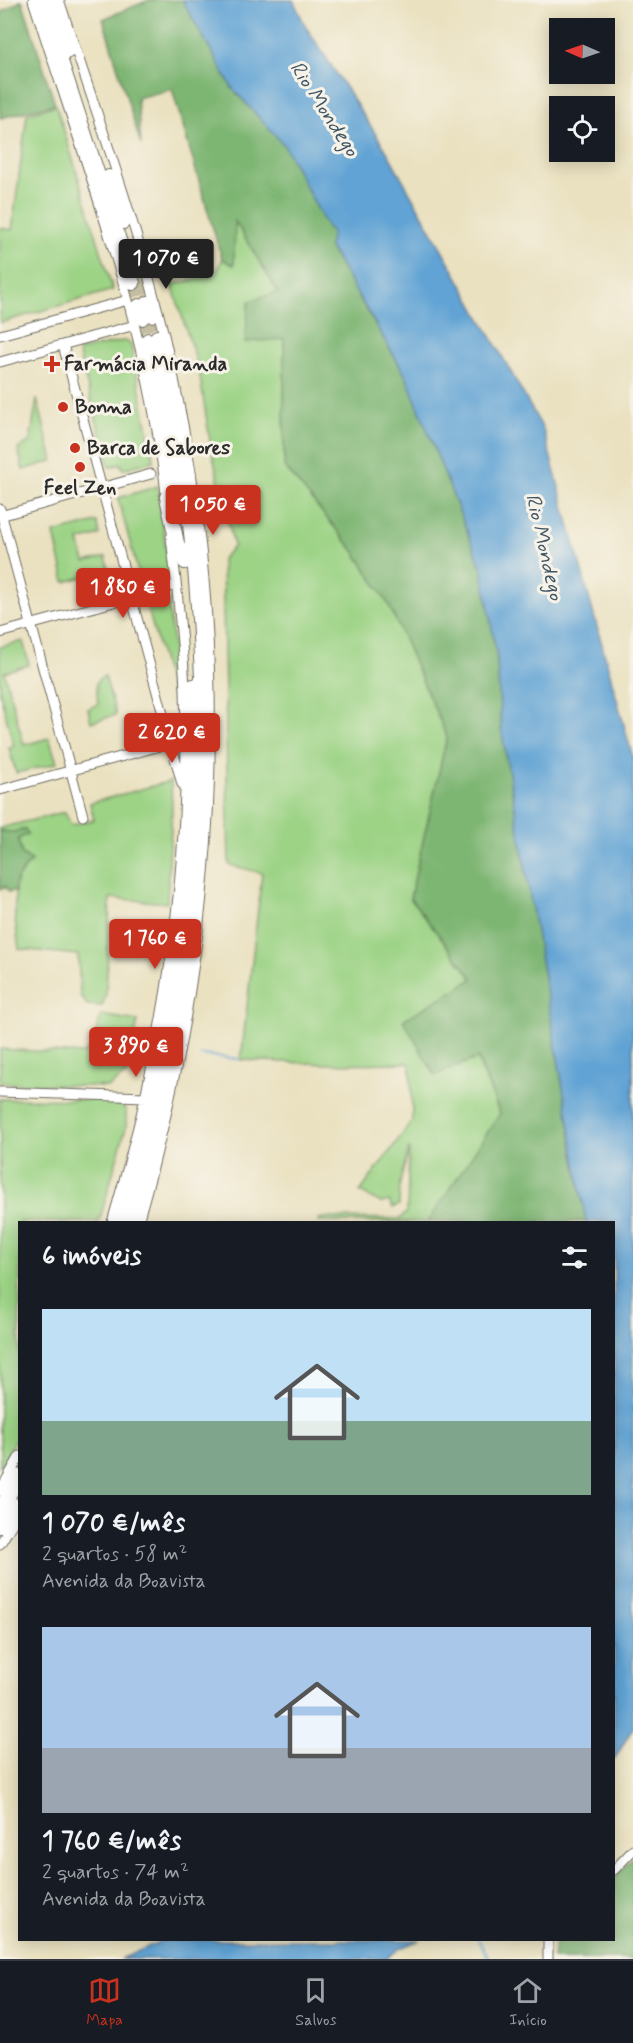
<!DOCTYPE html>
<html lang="pt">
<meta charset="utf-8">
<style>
body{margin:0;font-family:Mynerve,sans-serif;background:#20242c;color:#f1f3f6;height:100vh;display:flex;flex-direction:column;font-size:22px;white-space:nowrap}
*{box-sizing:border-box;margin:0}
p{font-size:20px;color:#9ea1a6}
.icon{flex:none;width:33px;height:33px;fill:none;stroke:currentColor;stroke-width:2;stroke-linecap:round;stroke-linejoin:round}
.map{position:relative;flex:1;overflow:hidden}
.side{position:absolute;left:18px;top:1221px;width:597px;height:720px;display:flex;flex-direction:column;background:#171b24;border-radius:0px;box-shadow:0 3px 15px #0003}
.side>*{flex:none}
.needle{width:39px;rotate:272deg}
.tools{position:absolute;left:549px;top:18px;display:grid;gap:12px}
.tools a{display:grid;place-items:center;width:66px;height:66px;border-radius:0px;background:#171b24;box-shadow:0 3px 15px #0003;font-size:30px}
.price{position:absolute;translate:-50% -51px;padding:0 14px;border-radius:6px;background:#c8321e;color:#fff;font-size:20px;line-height:39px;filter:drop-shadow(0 2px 3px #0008)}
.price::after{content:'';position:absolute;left:50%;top:36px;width:18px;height:14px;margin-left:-9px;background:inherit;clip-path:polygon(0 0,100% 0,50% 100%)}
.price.active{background:#222;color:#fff}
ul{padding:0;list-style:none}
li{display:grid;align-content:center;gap:12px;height:318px;padding:0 24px}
li span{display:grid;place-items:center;height:186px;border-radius:0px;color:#555}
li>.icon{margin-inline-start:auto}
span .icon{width:108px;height:108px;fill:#fffc;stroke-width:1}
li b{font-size:26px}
h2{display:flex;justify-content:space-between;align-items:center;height:72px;padding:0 24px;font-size:26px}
.tabs{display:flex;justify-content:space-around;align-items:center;height:84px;border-top:2px solid #363941;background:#171b24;font-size:16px;color:#9ea1a6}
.tabs a{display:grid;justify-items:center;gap:3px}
.tabs .active{color:#c8321e}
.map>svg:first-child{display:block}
.green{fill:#9cd385;stroke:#647f58;stroke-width:1.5}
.forest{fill:#7db572;stroke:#54704e;stroke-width:1.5}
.water{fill:#60a3d4;stroke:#466780;stroke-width:1.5}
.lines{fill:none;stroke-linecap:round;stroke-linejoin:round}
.stream{stroke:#60a3d4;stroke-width:2}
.highway-tunnel{stroke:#c4bda2;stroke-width:14;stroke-dasharray:14 7;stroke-linecap:butt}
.minor-casing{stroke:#6e6b5f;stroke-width:11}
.highway-casing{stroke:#6e6b5f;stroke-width:16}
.minor{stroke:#fff;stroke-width:9}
.highway{stroke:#fff;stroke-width:14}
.poi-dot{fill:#c8321e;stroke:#f7f3e8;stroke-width:2}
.labels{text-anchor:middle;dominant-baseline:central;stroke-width:6;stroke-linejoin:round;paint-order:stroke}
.poi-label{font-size:20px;font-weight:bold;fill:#2b2b2b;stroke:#f7f3e8;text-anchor:start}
.water-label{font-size:21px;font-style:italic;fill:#3e5566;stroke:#f7f3e8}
</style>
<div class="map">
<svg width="633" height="1959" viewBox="0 0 633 1959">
<rect width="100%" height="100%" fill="#f7f3e8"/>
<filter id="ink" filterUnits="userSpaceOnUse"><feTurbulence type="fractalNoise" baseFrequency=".0167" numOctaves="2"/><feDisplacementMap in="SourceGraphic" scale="12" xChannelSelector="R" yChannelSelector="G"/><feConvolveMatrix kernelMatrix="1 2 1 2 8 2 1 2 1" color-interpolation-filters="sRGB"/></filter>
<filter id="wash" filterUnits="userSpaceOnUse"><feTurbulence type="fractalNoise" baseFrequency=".008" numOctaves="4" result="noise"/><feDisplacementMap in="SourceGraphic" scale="24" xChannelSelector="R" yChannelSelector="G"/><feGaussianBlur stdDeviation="1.35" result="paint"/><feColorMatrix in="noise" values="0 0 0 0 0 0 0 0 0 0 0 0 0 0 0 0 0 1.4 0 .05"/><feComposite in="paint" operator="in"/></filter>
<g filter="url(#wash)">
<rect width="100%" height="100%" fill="#eae1c0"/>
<!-- green -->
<path class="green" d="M56 105 113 290 0 323V228L12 230 27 114Z
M234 220 278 292 245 342 284 339V466L355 552 389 605 447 737 410 898 473 979 477 1058 500 1114 428 1222H319V1219L323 1218 400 1219 407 1212 409 1148 400 1182 399 1205 393 1208 389 1201 381 1203 360 1192 412 1121 411 1071 409 1063 328 1064 241 1060 262 873 229 865 222 559 234 546 211 448 199 370 172 285 216 274 222 259 233 265Z
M122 341H126L131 345 154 461 123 469 121 464 109 467 78 351Z
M37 399 53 461 23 470 18 449 30 441Z
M158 486 169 574 141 583 118 498Z
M97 522 100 535 79 541 85 562 106 557 109 570 65 582 54 533Z
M168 601 175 661 177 712 147 606Z
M23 641 29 665 4 672 24 745 49 738 57 763 16 773 9 748 14 747 0 694V647Z
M105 676 116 715 91 722 88 709 98 704 96 683 100 678Z
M171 781 172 809 167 903 110 898 106 995 102 1006 87 1005 80 995 78 955 19 949 15 919V881L31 861 22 856 18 838 27 834 25 829 13 832 0 831V828L65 812 71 825 94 820 90 803Z
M101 1015 138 1021 127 1073 109 1087 0 1083V1049L83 1054 92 1046Z
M0 1099 116 1100 118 1104 126 1110V1127L99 1222H20L19 1432 0 1468Z"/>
<!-- forest -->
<path class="forest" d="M22 0 55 104 0 118V19L3 11Z
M149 0H182L233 89 284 145 327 226 333 232 329 247 406 376 482 569 497 658 501 727 586 1222H428L500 1114 478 1058 435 1075 403 1020 473 979 410 898 447 737 389 605 355 552 284 466V339L245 342 249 301 278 292 235 221 234 265 222 259 172 89 137 98 141 145 103 19Z
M25 829 28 834 18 839 22 855 32 861C22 871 15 877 15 891L9 892 4 886 3 889 0 890V831L13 832Z
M633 1857V1959H553L555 1940H614V1879Z"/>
<!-- water -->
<path class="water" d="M182 0H293L306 27 386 150 543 429 633 758V1728L614 1760V1222H586L501 727 497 658 482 569 406 376 329 246 332 232 327 227 284 145 233 89Z
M163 1940H420L400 1948 386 1959H121Z"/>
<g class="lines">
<!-- stream -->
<path class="stream" d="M201 1055 239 1059
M478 1940 490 1959"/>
</g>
</g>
<g filter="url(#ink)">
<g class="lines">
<!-- highway-tunnel -->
<path class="highway-tunnel" d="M142 281 148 303
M133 283 139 306
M151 315 157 337
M142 318 148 340"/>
<!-- minor casing -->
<g class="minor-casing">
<path id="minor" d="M33 0C86 165 149 329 167 502
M59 0C96 111 136 222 164 335 235 629 223 933 138 1222
M0 335 128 300
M63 345 182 784
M0 362 135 325
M0 509 83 816
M0 516 151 474
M0 633 176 585
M0 790 171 743
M0 1092 146 1097
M112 1222C164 1051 191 870 185 690 183 639 177 588 171 537
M0 1491 20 1456
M0 1544 20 1511
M614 1870 633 1850
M548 1959V1940"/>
</g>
<!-- highway casing -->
<g class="highway-casing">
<path id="highway" d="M41 0 133 283
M51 0 68 51
M109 177 123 222
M148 303 151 315
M139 306 142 318
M148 340 165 424 178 503
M167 497 177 543 185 562
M120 1222C150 1128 169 1030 181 932 191 851 197 768 193 686
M130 1222C201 995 219 752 189 515 181 456 169 396 157 337
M0 1510 20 1476
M0 1526 12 1504"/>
</g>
<!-- minor -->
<use href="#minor" class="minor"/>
<!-- highway -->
<use href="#highway" class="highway"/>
</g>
</g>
<!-- markers -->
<g class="poi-dot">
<path d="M49 355h6v6h6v6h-6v6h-6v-6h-6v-6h6z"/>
<circle cx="63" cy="407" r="6"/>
<circle cx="75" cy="448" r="6"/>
<circle cx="80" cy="467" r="6"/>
</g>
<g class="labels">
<!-- poi labels -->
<g class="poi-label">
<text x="64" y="364">Farmácia Miranda</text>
<text x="75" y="407">Bonna</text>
<text x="87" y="448">Barca de Sabores</text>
<text x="80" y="488" text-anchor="middle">Feel Zen</text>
</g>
<!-- water labels -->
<g class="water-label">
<text transform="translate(324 109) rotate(57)">Rio Mondego</text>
<text transform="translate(544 547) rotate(77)">Rio Mondego</text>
</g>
</g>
</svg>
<div class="tools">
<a><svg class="needle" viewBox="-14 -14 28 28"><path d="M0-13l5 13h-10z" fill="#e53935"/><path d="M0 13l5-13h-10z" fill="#9ea1a6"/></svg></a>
<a><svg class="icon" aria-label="locate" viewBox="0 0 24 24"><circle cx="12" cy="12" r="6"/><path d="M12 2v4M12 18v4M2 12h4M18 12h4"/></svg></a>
</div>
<b class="price active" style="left:166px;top:290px">1 070 €</b>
<b class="price" style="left:213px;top:536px">1 050 €</b>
<b class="price" style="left:123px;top:619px">1 880 €</b>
<b class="price" style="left:172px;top:764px">2 620 €</b>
<b class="price" style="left:155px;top:970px">1 760 €</b>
<b class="price" style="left:136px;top:1078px">3 890 €</b>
<section class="side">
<h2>6 imóveis<svg class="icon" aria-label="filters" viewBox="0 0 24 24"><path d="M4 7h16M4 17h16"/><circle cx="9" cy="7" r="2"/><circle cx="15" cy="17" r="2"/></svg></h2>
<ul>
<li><span style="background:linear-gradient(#bfe0f5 60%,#7fa58c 0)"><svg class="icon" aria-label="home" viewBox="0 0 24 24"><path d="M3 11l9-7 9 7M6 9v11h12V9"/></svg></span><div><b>1 070 €/mês</b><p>2 quartos · 58 m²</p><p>Avenida da Boavista</p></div></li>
<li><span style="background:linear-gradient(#a9c7e8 65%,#9aa5b1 0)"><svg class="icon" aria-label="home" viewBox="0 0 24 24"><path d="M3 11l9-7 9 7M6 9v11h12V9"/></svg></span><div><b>1 760 €/mês</b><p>2 quartos · 74 m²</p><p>Avenida da Boavista</p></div></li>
</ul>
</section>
</div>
<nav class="tabs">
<a class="active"><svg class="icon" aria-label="map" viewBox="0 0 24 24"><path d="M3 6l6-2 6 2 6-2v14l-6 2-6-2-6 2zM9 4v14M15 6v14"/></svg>Mapa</a>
<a><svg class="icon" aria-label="saved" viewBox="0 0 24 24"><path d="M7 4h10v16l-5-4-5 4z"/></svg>Salvos</a>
<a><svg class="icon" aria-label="home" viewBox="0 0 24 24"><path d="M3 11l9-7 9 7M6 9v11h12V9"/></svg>Início</a>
</nav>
